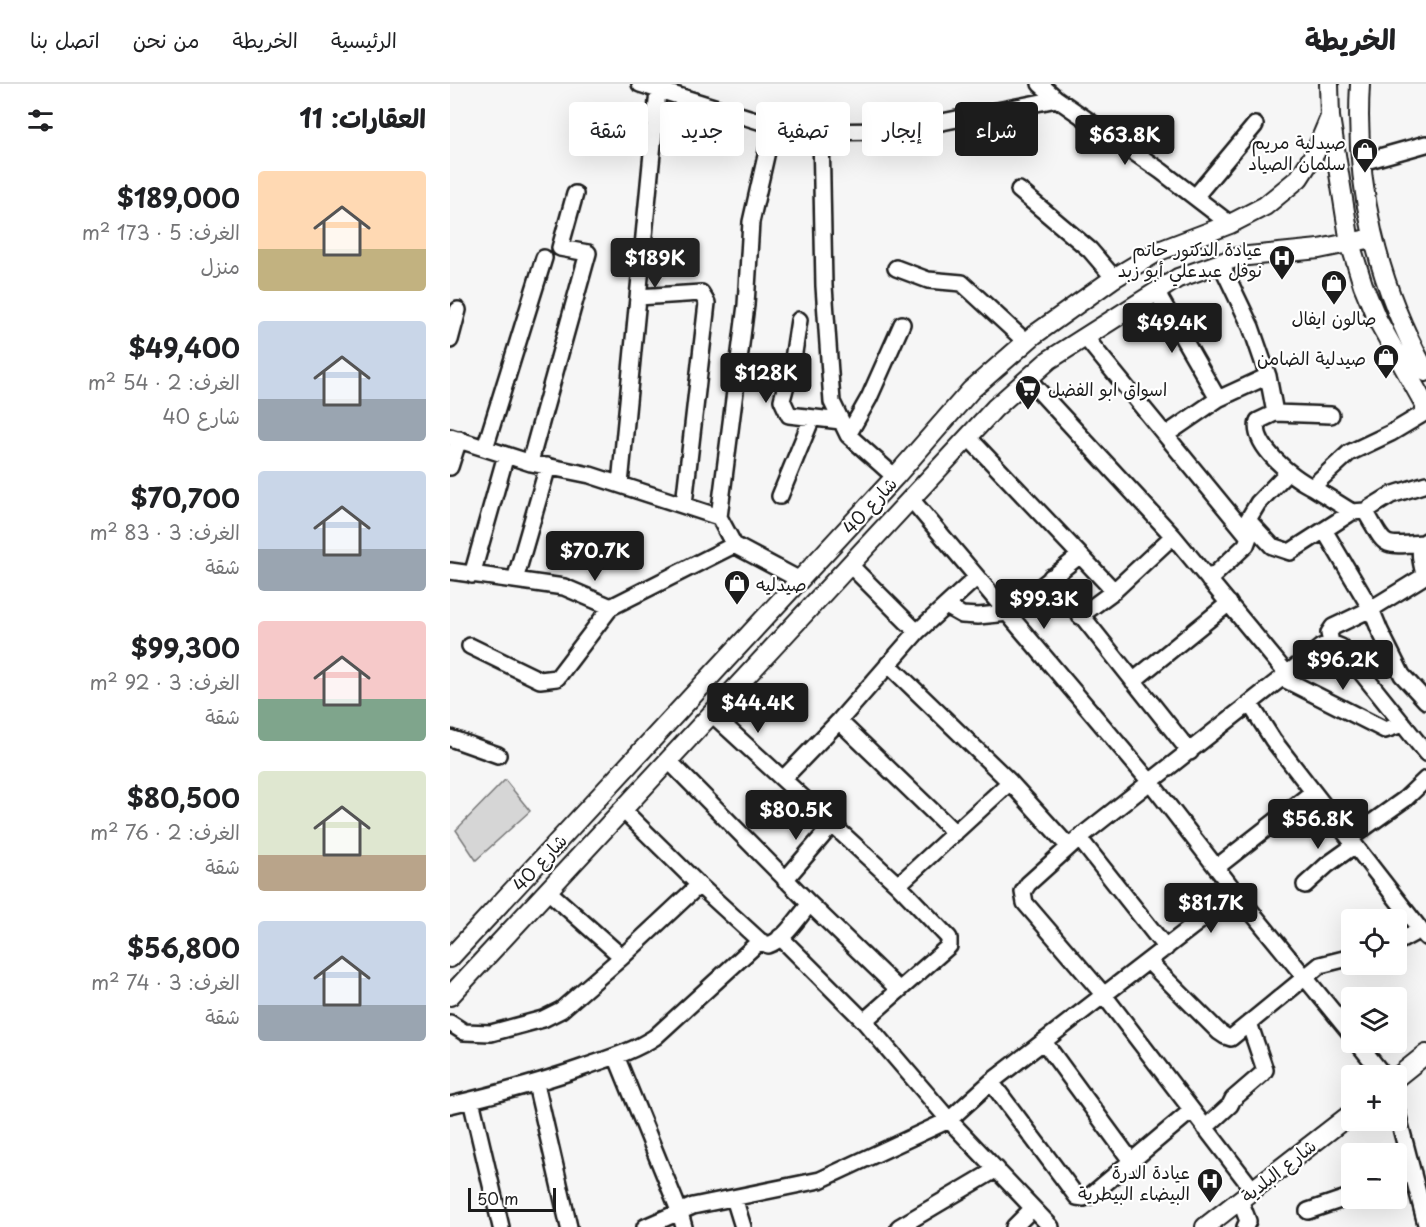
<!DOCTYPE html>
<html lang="ar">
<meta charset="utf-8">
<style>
body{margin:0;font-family:"Playpen Sans","Playpen Sans Arabic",sans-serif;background:#f6f6f6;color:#202124;direction:rtl;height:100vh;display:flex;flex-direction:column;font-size:22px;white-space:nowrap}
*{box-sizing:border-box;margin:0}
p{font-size:20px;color:#757577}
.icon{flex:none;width:33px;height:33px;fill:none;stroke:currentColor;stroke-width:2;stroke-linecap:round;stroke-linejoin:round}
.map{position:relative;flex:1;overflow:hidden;direction:ltr}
.side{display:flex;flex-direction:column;background:#fff;width:450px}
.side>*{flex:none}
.banner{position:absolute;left:18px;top:18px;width:570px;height:54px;direction:rtl;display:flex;gap:12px}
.buttons{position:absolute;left:891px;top:825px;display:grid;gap:12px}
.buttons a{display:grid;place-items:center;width:66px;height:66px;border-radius:6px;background:#fff;box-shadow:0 6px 24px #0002;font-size:30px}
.scale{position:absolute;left:18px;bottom:15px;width:88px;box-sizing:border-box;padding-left:6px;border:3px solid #1c1c1c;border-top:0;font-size:16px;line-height:21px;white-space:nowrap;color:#1c1c1c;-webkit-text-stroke:4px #fff;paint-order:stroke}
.price{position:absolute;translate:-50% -51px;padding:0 14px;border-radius:6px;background:#1c1c1c;color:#fff;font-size:20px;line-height:39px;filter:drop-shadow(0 2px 3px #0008)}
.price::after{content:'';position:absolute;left:50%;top:36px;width:18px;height:14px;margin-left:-9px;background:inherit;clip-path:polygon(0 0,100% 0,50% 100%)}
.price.on{background:#222;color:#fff}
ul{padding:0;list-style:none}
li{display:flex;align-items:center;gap:18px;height:150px;padding:0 24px}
li span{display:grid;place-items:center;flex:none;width:168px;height:120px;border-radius:6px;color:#555}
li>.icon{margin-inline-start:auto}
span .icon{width:72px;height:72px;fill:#fffc;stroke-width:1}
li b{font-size:26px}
h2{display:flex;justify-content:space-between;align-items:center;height:72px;padding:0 24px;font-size:26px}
.tag{padding:0 21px;border-radius:6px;background:#fff;box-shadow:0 6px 24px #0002;font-size:21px;line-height:54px}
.tag.on{background:#1c1c1c;color:#fff}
header{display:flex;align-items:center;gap:36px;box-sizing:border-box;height:84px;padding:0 30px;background:#fff;border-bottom:2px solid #e0e0e0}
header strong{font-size:28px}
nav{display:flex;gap:33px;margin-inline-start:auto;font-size:21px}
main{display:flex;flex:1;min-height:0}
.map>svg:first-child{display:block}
.green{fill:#d6d6d6;stroke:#797979;stroke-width:1.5}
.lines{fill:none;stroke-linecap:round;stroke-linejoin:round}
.minor-casing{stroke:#1c1c1c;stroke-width:20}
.major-casing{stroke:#1c1c1c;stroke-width:22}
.minor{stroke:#fff;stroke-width:15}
.major{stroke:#fff;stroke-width:18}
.labels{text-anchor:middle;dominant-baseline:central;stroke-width:4.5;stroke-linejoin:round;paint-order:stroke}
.poi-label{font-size:18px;fill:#1c1c1c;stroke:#fff;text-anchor:end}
.street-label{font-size:18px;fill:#1c1c1c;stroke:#fff}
</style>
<header>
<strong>الخريطة</strong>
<nav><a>الرئيسية</a><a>الخريطة</a><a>من نحن</a><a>اتصل بنا</a></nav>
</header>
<main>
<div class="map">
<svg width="976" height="1143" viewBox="0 0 976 1143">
<rect width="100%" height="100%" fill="#f6f6f6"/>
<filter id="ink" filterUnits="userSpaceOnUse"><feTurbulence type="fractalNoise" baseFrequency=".0167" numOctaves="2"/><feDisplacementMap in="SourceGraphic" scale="12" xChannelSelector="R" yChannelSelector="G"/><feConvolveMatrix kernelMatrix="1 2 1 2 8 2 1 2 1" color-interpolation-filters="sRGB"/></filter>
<g filter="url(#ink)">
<!-- green -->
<path class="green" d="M55 696 80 727 26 776 6 746Z"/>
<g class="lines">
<!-- minor casing -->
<g class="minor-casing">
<path id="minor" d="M190 0 344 48 447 47 607 15
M590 0 607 15 711 87 780 140
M371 48 374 202 382 318 398 351 445 393
M912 78 976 60
M569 106 640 166 664 194
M745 113 805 41
M771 180 801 243 818 292 825 329
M446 184 478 196 512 199 576 258
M706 207 768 315
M188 213 251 209 257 219 234 420
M349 236 343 275 332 316 339 331 391 337
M635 253 799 453 796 461 759 496
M0 256 8 226
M578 295 723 452 837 590
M881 331 825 329 808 337C801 361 843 394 862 403L899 369 941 349 976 328
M717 350 768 315 818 292
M398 351 419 314 452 240
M0 353 81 379 140 391 269 433 284 461 350 496
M518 353 664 507
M35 364 94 174
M80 378 138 169 110 164 125 110
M0 383 9 355
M170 400 208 7
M862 403 902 428
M330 412 362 334
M461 415 701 699 786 809 902 951
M915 427C937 463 929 463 972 459
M269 433 296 221 301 138 323 41
M798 436 822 462 840 468 902 428 915 427 941 411 976 400
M793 444 808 419 838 388
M874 446 921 525 930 547 952 591 976 617
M400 481 467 548
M0 487 114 503 161 523 284 461
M22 491 56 371
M974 491C972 479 966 465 976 457
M601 493 740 668
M65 496 98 382
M496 522 512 531 528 532 558 529 629 472
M630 532 664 507 723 452
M881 559 879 549 883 543 921 525 976 491
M20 562 90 596 107 594 161 523
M438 580 560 698 619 763
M832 594 935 646 953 640
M683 597 779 519
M800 620 823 656 976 853
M262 630 448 801 499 854V862L414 937
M389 637 505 749
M0 654 48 671
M219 677 360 820 448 905
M333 695 389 637 467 548 527 493
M173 726 249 801 310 857 318 861C335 856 348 833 360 820
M629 754 716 864
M900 754 955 715 976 695
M767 783 863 708
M335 796 382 741
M448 801 560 698
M855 801 877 781 905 761
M98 807 172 873
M330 853 414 937 499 1036 601 1143
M946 859 970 846
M698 877 769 948 775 952 781 954 870 881 902 873
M0 939 14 948 41 949 93 935 111 926 172 873 249 801
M594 958 682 1078
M907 958 934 992
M166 972 230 1129 234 1143
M541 998 627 1113 634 1114 640 1112 741 1027
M86 1000 119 1143
M21 1016 51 1143
M0 1021C47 1010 92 998 137 982 160 974 184 967 205 953L310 857
M946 1025 976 1140
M755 1044 780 1021 783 1015 812 990 815 986 799 939
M946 1095 963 1089
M803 1106 653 910 575 819 573 808 578 800 629 754 871 563 881 559 891 563 976 669
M284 1114 293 1143
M790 1116 798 1137 795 1143
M858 1127 902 1112
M195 1143 243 1122 370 1096 499 1036 541 998 786 809
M449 1143 547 1085
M564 1143 583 1124"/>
</g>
<!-- major casing -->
<g class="major-casing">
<path id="major" d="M879 0 880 33 900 159 913 201 927 235 976 323
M910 0C904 101 927 200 976 288
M0 874 445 393 521 306 584 251 664 194 709 167 780 140 815 122 849 94 865 69 880 33
M0 912 545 324 599 276 728 194 788 173 869 165 923 154
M946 994 976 970
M755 1143 902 1029"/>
</g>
<!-- minor -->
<use href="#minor" class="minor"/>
<!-- major -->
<use href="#major" class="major"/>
</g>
</g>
<!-- icons -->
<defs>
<g id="shop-pin" transform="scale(1.35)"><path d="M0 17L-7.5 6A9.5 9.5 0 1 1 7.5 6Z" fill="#1c1c1c" stroke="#fff"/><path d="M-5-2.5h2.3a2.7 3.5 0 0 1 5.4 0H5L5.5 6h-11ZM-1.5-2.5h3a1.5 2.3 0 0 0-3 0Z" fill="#fff"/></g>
<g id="hospital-pin" transform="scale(1.35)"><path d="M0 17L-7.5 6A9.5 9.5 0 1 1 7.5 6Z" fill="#1c1c1c" stroke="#fff"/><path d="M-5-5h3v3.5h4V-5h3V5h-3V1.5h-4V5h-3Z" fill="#fff"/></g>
<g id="supermarket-pin" transform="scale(1.35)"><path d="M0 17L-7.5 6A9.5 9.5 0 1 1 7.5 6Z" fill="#1c1c1c" stroke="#fff"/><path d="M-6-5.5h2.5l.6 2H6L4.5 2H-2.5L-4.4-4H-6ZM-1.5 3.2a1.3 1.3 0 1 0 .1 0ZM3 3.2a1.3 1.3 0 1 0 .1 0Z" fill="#fff"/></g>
</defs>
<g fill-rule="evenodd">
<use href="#shop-pin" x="915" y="67"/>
<use href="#hospital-pin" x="832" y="174"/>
<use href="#shop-pin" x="884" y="199"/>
<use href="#shop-pin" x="936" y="273"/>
<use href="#supermarket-pin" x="578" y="304"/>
<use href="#shop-pin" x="287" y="499"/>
<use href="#hospital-pin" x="760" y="1097"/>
</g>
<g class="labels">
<!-- poi labels -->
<g class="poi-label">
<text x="896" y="57">صيدلية مريم<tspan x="896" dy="21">سلمان الصياد</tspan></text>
<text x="812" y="164">عيادة الدكتور حاتم<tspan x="812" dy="21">نوفل عبدعلي أبو زبد</tspan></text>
<text x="884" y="233" text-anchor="middle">صالون ايفال</text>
<text x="916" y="273">صيدلية الضامن</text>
<text x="598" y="304" text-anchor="start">اسواق ابو الفضل</text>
<text x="306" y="499" text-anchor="start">صيدليه</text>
<text x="740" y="1087">عيادة الدرة<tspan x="740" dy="21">البيضاء البيطرية</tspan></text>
</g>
<!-- street labels -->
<g class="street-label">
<text transform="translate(419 421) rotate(-47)">شارع 40</text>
<text transform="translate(89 778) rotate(-47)">شارع 40</text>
<text transform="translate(828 1086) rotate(-38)">شارع البلدية</text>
</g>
</g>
</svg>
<div class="buttons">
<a><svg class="icon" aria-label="locate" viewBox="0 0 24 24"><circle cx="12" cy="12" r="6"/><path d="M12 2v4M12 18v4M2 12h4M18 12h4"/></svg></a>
<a><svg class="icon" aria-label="layers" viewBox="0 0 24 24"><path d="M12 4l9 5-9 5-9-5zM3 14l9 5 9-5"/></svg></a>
<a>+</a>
<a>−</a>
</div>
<div class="scale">50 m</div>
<b class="price" style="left:675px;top:82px">$63.8K</b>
<b class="price on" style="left:205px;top:205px">$189K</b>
<b class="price" style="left:722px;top:270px">$49.4K</b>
<b class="price" style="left:316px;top:320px">$128K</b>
<b class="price" style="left:145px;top:498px">$70.7K</b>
<b class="price" style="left:594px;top:546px">$99.3K</b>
<b class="price" style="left:893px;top:607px">$96.2K</b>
<b class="price" style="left:308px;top:650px">$44.4K</b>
<b class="price" style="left:346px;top:757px">$80.5K</b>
<b class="price" style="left:868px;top:766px">$56.8K</b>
<b class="price" style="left:761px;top:850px">$81.7K</b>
<div class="banner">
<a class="tag on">شراء</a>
<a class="tag">إيجار</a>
<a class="tag">تصفية</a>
<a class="tag">جديد</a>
<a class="tag">شقة</a>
</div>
</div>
<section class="side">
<h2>العقارات: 11<svg class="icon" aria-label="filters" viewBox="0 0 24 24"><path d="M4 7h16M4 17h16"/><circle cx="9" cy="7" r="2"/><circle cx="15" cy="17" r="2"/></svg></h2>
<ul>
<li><span style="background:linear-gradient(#ffd9b3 65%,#c2b280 0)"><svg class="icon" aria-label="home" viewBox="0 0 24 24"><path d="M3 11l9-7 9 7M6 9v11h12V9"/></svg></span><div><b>$189,000</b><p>الغرف: 5 · 173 m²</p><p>منزل</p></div></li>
<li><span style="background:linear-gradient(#c9d6e8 65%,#9aa5b1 0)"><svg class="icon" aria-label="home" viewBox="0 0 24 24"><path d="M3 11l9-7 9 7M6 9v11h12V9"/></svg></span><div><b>$49,400</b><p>الغرف: 2 · 54 m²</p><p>شارع 40</p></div></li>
<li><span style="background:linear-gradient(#c9d6e8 65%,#9aa5b1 0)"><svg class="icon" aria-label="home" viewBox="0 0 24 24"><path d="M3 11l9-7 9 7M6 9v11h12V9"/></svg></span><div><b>$70,700</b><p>الغرف: 3 · 83 m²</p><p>شقة</p></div></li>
<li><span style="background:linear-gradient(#f6c9c9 65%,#7fa58c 0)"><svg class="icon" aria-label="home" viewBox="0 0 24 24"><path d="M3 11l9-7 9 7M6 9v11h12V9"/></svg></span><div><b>$99,300</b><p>الغرف: 3 · 92 m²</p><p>شقة</p></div></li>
<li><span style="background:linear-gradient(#dfe7d0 70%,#b9a48a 0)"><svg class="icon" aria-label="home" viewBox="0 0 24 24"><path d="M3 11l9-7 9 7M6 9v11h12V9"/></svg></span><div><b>$80,500</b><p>الغرف: 2 · 76 m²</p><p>شقة</p></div></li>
<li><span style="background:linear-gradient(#c9d6e8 70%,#9aa5b1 0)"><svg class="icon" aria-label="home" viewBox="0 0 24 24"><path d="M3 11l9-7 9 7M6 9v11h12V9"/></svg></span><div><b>$56,800</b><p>الغرف: 3 · 74 m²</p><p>شقة</p></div></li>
</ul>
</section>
</main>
